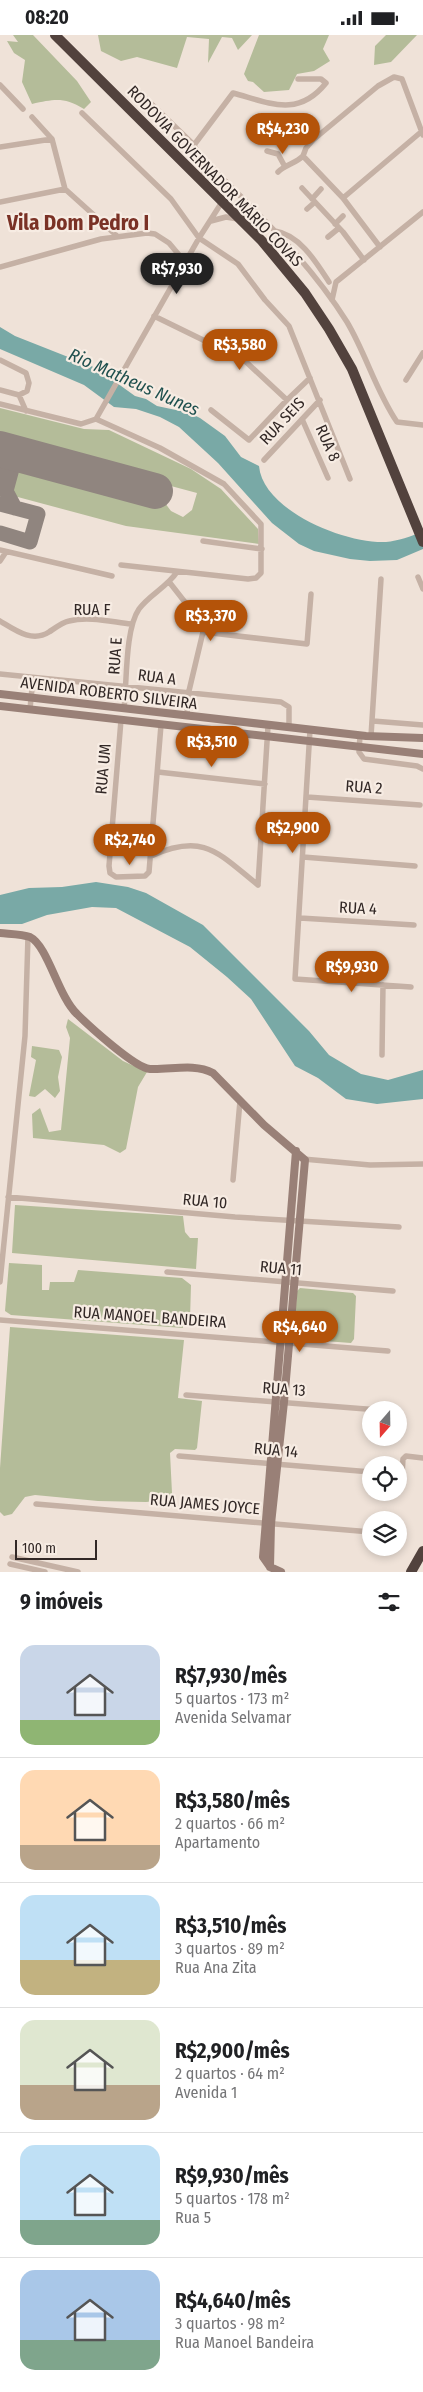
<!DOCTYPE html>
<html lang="pt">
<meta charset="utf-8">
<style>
body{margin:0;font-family:"Fira Sans Condensed",sans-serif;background:#f6f6f6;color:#202124;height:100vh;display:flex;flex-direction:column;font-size:19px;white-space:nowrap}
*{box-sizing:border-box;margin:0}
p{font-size:16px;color:#757577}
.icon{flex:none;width:28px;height:28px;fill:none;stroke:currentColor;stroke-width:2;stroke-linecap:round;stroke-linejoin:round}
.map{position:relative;height:1537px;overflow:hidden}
.drawer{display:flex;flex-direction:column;background:#fff;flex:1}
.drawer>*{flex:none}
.needle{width:32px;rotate:200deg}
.buttons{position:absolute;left:362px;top:1366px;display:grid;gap:10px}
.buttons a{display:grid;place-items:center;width:45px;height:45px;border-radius:50%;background:#fff;box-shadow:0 2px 8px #0003;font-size:25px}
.scale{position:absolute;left:15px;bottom:12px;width:82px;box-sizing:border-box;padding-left:5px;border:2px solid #322826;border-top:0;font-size:14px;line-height:18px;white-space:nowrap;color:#322826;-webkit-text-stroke:4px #f7ece3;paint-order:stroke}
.price{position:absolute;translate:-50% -42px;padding:0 11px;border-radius:18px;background:#b45309;color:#fff;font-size:16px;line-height:32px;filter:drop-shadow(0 1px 2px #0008)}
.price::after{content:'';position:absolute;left:50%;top:30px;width:15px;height:11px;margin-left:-8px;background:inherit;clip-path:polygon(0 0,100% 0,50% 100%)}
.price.on{background:#222;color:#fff}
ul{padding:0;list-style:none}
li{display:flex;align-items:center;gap:15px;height:125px;padding:0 20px}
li+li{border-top:1px solid #e0e0e0}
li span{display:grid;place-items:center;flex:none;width:140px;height:100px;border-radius:15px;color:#555}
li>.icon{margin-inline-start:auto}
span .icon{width:60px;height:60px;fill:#fffc;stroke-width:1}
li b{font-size:21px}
h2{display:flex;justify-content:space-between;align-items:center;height:60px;padding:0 20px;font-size:21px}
.status{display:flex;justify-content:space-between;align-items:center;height:35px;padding:0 25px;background:#fff;direction:ltr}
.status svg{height:14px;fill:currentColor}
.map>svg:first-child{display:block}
.green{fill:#b4bc99}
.water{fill:#79a9a6}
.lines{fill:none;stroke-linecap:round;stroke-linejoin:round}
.taxiway{stroke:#90857f;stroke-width:15}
.runway{stroke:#90857f;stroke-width:36}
.street{stroke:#c5b1a5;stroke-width:5.5}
.secondary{stroke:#998077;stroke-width:8}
.highway{stroke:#52423d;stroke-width:10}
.labels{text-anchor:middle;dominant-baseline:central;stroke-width:4.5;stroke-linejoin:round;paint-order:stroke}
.street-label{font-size:16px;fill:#322826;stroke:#f7ece3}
.water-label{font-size:18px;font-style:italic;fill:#1f504e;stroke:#f7ece3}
.district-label{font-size:21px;font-weight:bold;fill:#7a3125;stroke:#f7ece3}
</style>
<div class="status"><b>08:20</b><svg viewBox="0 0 49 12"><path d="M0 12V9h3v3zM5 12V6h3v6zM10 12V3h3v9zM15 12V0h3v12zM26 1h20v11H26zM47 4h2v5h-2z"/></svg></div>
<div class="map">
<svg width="423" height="1537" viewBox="0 0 423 1537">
<rect width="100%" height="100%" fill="#efe2d8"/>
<!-- green -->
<path class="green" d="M13 0H33L77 46 91 67 84 74C64 62 55 64 32 69L22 47 25 25 14 18 7 6 18 7Z
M98 0H252L238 15 232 3 222 2 208 28 209 4 187 2 177 33 137 22 121 26 101 16Z
M259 0H329L323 14 330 26 314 36 297 39 289 55 264 57 253 47 248 46 244 39Z
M386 0H417L391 27 374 30 375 11Z
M0 373 84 394 109 395 191 434 221 454 258 494 259 509 126 491 14 461 10 454 16 433 23 430 165 468 171 476 183 482 192 475 197 458 0 405Z
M68 984 123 1026 147 1037 138 1052 126 1114 120 1118 104 1110 33 1103 32 1079 40 1073 49 1097 61 1095 70 1003 66 992Z
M32 1011 59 1015 62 1022 58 1042 60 1056 55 1063 45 1054 35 1062 29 1061 36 1025 31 1022Z
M15 1170 183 1181 185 1197 190 1203H198L196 1234 12 1218Z
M9 1228 42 1230V1255H49L50 1247H74L78 1235 182 1243 191 1250 190 1284H182L183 1293 11 1280 5 1276Z
M300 1253 353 1258 356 1261 354 1304 351 1308 298 1304 294 1300 297 1256Z
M10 1292 184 1305 178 1363 202 1366 197 1413 195 1415 175 1414 170 1418 172 1458 169 1465 146 1467 98 1466 35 1460 25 1462 12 1479 4 1481 0 1477V1433Z"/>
<!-- water -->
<path class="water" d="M0 292 15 301 96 333 135 361 146 364 157 371 190 378 200 383 225 401 241 422 259 431C263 476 346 509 386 507 398 506 411 501 423 497V514L397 525 370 526 350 524 314 516 299 509 272 488 218 428 179 392 160 382 136 374 114 372 84 350 0 314Z
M96 847 128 852 146 858 203 890 309 996 329 1020 361 1039 388 1045 423 1035V1064L377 1069 346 1064 318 1043 295 1031 251 964 227 942 190 912 116 873 92 872 47 880 22 889H0V860L29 853 62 852Z"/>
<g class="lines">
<!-- taxiway -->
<path class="taxiway" d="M3 415 7 429 3 443
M0 469 38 479 30 507 0 498
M15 473 6 456 13 430 27 422"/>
<!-- runway -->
<path class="runway" d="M0 414 155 456"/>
<!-- street -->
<path class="street" d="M0 50 23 74
M139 57 194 110 198 118 211 132
M82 78 171 164 199 203 238 229 265 265 289 291 350 444
M32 82 52 104 65 154 116 200
M194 110 233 58C270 68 298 83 326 48L321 44H298
M0 112 52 104
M267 116 278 119 284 130
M303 121 306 113 313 105 378 51 394 42 402 44 423 100
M303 121 343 163 380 212
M278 137C286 129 295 129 303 121
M199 144 211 132C260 180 310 228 347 287 366 319 376 356 397 387L423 390
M302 153 343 197 364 225
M343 163 421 97
M312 164 321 154
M0 167 65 154
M307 174 315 167
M211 186 226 182 238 184
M335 189 343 181
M275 196C300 200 316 227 329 247
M328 202 339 193
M0 232 101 204 147 198 155 199 169 208 185 227
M332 265 336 247 423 177
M154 281 244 325 287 365 310 343
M0 325 26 338 29 348 27 356 19 360 0 355
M406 345 423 318
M19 360 26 376
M0 369 81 389 96 384 160 413 224 449 261 489V538L256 543 248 544 121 530
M211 375 249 405 287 365
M96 384 199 203 222 167
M302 384 328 443
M264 425 320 365
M203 506 262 514
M0 515 112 541
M0 526 6 517
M418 542 423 554
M170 548 188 571 203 597 188 660 187 681
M0 586C15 595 32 608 49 597 55 593 63 587 69 586 89 581 112 587 131 589
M203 597 307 609 311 559
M0 639 281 667 289 672V692
M124 673C127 647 125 594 139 574 149 560 167 552 177 537
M30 674 33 643
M121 685 109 831 110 838 116 842 145 841 149 837 161 690
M373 686 423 690
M310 695 295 944 411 952
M360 700 359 717 364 724 417 731 423 734
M371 701 381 544
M158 737 265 749
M307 762 420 770
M151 821C204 797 218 818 258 850
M303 822 415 831
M258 850 268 691
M300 883 414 890
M382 1020 383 950
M303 1124 370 1130 423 1129
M233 1145 240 1066
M8 1162 235 1182 399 1192
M167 1237 393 1256
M0 1247 25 1001 28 901
M0 1285 388 1316
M186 1360 379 1375
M179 1421 371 1437
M402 1440 403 1424 406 1421 423 1423
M36 1469 371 1497
M12 1522 78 1537
M10 1529 45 1537"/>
<!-- secondary -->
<path class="secondary" d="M0 659 366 701 423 703
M0 671 423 719
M0 898C9 899 22 899 30 902 48 911 58 961 77 979 89 991 135 1033 150 1034 171 1035 194 1028 213 1038L264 1090 305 1125 284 1367 271 1489 270 1532
M281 1537 270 1532 263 1522 296 1116"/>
<!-- highway -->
<path class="highway" d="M55 0 262 206 305 258 329 294 352 334 423 507
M411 1537 423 1516"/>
</g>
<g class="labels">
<!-- street labels -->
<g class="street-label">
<text transform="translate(215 141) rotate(46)">RODOVIA GOVERNADOR MÁRIO COVAS</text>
<text transform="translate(282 386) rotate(-47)">RUA SEIS</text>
<text transform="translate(328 408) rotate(66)">RUA 8</text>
<text x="92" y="574">RUA F</text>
<text transform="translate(115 621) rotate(-86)">RUA E</text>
<text transform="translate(157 642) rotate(7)">RUA A</text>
<text transform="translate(109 658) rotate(7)">AVENIDA ROBERTO SILVEIRA</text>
<text transform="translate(103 734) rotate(-85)">RUA UM</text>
<text transform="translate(364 752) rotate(4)">RUA 2</text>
<text transform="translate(358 873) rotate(3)">RUA 4</text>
<text transform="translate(205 1166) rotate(5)">RUA 10</text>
<text transform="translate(281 1233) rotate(5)">RUA 11</text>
<text transform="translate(150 1282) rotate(4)">RUA MANOEL BANDEIRA</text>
<text transform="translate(284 1354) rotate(4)">RUA 13</text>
<text transform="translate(276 1415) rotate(5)">RUA 14</text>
<text transform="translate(205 1469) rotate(5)">RUA JAMES JOYCE</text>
</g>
<!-- water labels -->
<g class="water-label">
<text transform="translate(134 347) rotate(24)">Rio Matheus Nunes</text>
</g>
<!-- district labels -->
<g class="district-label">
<text x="78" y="188">Vila Dom Pedro I</text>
</g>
</g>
</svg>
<div class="buttons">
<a><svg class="needle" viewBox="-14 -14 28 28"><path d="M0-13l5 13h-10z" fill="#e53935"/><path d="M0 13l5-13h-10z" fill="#757577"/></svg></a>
<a><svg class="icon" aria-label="locate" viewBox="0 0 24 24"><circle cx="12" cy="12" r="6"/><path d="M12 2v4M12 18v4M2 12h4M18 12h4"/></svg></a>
<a><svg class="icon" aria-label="layers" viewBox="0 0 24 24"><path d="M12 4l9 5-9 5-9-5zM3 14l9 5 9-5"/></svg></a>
</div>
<div class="scale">100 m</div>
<b class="price" style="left:283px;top:120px">R$4,230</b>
<b class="price on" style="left:177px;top:260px">R$7,930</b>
<b class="price" style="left:240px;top:336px">R$3,580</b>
<b class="price" style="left:211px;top:607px">R$3,370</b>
<b class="price" style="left:212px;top:733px">R$3,510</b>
<b class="price" style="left:293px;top:819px">R$2,900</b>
<b class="price" style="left:130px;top:831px">R$2,740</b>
<b class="price" style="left:352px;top:958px">R$9,930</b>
<b class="price" style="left:300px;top:1318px">R$4,640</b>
</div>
<section class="drawer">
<h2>9 imóveis<svg class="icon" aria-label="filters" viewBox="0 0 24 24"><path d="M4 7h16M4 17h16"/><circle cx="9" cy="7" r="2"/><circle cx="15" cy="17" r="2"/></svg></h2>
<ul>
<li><span style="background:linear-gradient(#c9d6e8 75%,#8fb573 0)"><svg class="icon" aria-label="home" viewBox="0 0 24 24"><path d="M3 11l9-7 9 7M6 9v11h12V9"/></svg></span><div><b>R$7,930/mês</b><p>5 quartos · 173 m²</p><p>Avenida Selvamar</p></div></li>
<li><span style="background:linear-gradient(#ffd9b3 75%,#b9a48a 0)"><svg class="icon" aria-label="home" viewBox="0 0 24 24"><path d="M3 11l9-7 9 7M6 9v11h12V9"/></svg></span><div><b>R$3,580/mês</b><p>2 quartos · 66 m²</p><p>Apartamento</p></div></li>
<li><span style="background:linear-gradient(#bfe0f5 65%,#c2b280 0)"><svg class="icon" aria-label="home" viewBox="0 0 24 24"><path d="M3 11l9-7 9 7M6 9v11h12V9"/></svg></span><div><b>R$3,510/mês</b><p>3 quartos · 89 m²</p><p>Rua Ana Zita</p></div></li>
<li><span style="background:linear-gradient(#dfe7d0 65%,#b9a48a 0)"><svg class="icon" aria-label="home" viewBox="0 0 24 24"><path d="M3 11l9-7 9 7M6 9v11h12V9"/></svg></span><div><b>R$2,900/mês</b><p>2 quartos · 64 m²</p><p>Avenida 1</p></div></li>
<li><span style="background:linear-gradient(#bfe0f5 75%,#7fa58c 0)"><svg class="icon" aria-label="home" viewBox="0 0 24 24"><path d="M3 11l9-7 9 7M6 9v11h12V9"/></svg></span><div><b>R$9,930/mês</b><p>5 quartos · 178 m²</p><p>Rua 5</p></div></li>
<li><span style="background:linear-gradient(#a9c7e8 70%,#7fa58c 0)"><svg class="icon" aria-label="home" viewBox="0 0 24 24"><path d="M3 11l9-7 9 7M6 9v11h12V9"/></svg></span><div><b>R$4,640/mês</b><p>3 quartos · 98 m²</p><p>Rua Manoel Bandeira</p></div></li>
</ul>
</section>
